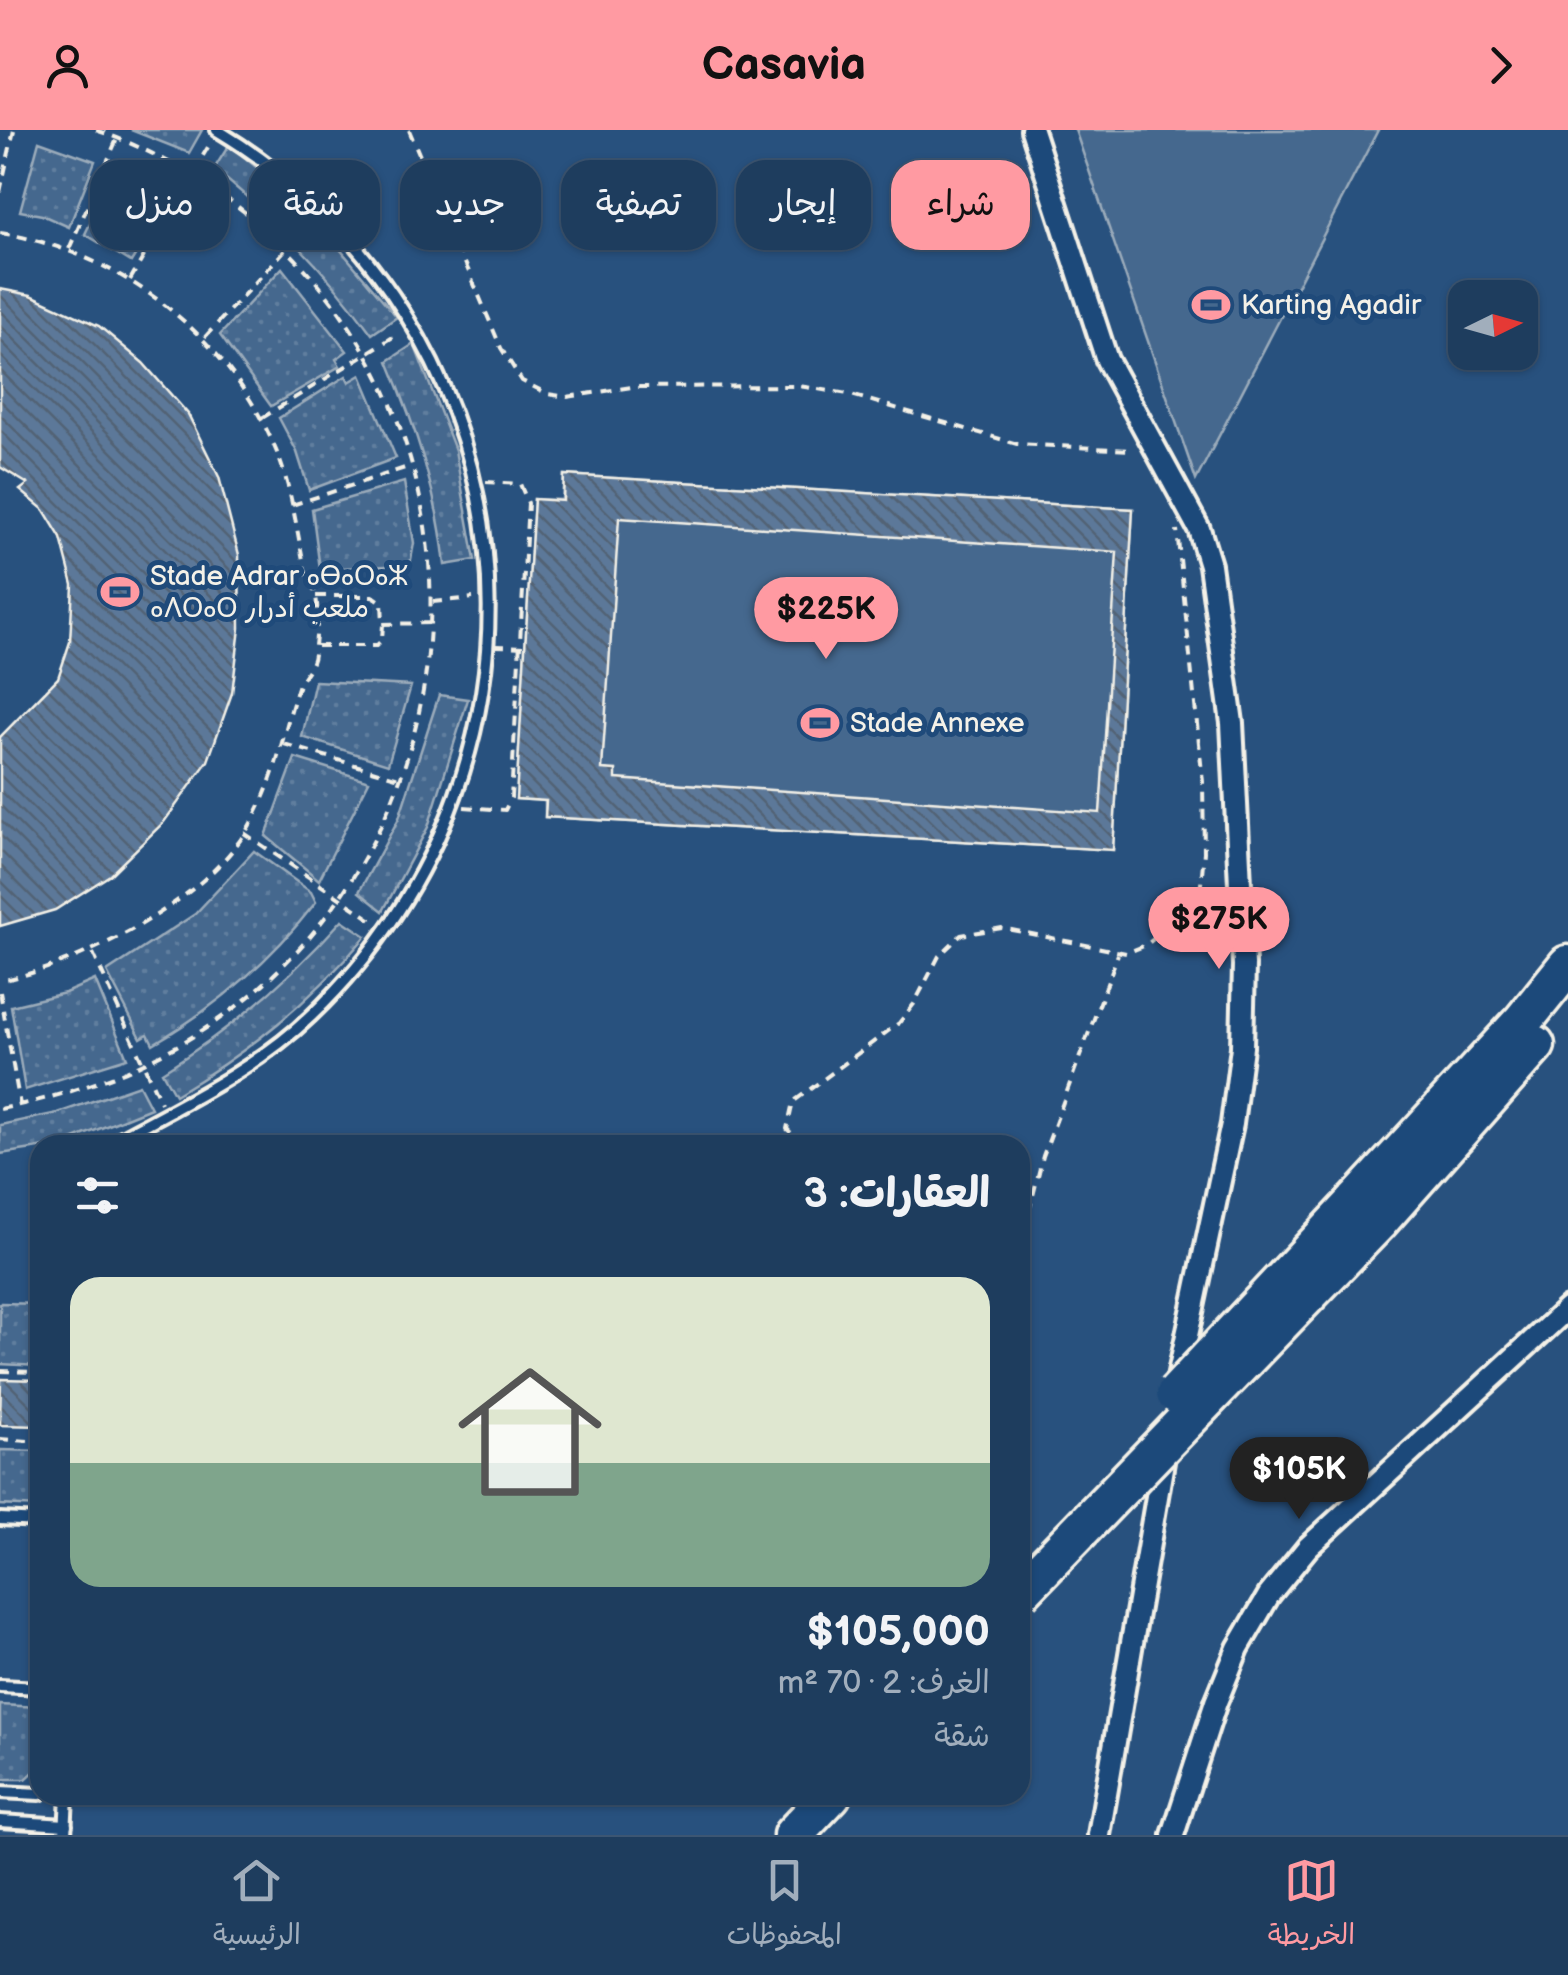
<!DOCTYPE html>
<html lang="ar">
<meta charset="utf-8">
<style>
body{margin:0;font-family:"Balsamiq Sans","Playpen Sans Arabic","Noto Sans Tifinagh",sans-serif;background:#264464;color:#f1f3f6;direction:rtl;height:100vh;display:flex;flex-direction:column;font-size:38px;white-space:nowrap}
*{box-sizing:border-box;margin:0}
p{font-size:32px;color:#a1aebc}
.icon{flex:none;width:55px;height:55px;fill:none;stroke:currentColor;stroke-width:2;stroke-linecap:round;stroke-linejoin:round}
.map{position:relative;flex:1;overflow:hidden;direction:ltr}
.panel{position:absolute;left:30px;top:1005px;width:1000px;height:670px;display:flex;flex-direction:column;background:#1e3d5e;border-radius:30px;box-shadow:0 2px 8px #0004,0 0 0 2px #3c5673;direction:rtl}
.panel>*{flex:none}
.guide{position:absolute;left:30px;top:30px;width:1000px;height:90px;direction:rtl;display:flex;gap:20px}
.needle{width:65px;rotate:85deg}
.fabs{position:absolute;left:1448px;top:150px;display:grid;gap:20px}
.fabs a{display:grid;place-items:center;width:90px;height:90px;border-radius:20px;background:#1e3d5e;box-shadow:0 2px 8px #0004,0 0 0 2px #3c5673;font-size:50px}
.price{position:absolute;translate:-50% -85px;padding:0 22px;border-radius:35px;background:#ff9aa2;color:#111;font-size:32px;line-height:65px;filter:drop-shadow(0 2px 5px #0008)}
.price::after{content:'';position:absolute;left:50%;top:60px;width:30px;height:22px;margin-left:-15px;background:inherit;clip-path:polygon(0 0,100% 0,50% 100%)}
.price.selected{background:#222;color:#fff}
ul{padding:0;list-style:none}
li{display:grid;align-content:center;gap:20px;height:530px;padding:0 40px}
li+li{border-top:2px solid #3c5673}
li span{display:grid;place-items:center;height:310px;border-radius:30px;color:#555}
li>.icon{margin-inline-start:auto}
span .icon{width:180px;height:180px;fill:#fffc;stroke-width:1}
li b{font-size:42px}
h2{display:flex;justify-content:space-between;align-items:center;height:120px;padding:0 40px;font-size:42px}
.pill{padding:0 35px;border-radius:30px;background:#1e3d5e;box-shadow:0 2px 8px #0004,0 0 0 2px #3c5673;font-size:35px;line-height:90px}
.pill.selected{background:#ff9aa2;color:#111}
header{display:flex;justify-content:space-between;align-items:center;height:130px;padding:0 40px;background:#ff9aa2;color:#111;font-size:45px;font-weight:700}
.menu{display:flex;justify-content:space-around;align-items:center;height:140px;border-top:2px solid #3c5673;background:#1e3d5e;font-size:28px;color:#a1aebc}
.menu a{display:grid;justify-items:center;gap:5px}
.menu .selected{color:#ff9aa2}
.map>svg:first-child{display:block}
.grass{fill:#45688e;stroke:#9cacbb;stroke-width:2.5}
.garden{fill:url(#garden-dots);stroke:#9cacbb;stroke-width:2.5}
.building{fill:url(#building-back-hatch);stroke:#f4f1e8;stroke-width:2.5;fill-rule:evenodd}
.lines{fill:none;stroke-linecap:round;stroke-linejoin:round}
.lane-casing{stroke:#f4f1e8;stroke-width:18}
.street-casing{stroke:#f4f1e8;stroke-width:28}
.highway-casing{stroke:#f4f1e8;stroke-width:45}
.path{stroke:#f4f1e8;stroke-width:4;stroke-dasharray:10 8;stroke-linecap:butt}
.lane{stroke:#1f4a7a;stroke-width:10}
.street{stroke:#1f4a7a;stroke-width:20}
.highway{stroke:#1f4a7a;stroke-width:38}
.highway-bridge-casing{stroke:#f4f1e8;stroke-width:45;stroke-linecap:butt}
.highway-bridge{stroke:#1f4a7a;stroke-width:38}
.labels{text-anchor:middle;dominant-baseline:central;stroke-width:10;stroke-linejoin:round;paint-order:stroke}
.poi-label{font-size:28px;fill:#f4f1e8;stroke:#1f4a7a;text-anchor:start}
</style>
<header><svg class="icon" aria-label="forward" viewBox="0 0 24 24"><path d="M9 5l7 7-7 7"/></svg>Casavia<svg class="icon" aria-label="person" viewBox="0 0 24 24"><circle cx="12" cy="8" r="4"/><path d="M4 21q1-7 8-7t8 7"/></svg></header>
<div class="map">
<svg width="1568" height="1705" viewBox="0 0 1568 1705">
<defs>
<pattern id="garden-dots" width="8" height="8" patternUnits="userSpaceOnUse" patternTransform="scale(2.5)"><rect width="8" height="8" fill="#45688e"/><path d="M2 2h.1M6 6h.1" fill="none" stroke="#607e9e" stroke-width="1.8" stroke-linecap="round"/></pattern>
<pattern id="building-back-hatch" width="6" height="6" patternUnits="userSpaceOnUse" patternTransform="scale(2.5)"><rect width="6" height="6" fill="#5b7899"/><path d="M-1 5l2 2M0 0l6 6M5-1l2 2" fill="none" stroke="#536274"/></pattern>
</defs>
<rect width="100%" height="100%" fill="#28517e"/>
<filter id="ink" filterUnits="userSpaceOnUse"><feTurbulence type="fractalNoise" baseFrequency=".01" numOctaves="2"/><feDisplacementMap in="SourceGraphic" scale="20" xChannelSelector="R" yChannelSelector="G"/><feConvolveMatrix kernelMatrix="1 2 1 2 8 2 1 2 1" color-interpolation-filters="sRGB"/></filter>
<g filter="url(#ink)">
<!-- grass -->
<path class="grass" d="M1075 0H1378L1196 350Z
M564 345 1133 379 1113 720 545 687V671L516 669 534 369 562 370Z"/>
<!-- garden -->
<path class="garden" d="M131 0H202L189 23Z
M39 11 95 31 69 97 42 85 20 81Z
M229 15 302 74 397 187 372 204C326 140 275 89 214 39Z
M116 40 171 67 131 132 85 104Z
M282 138 347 221 336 229 340 236 271 276 220 205Z
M414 214 455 320 475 430 445 435C437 362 416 298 388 231Z
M361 245 396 328 309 360 297 322 279 288 346 246 349 252Z
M404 352 414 413 410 435 320 439 312 379Z
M315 551 411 556 388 634 302 607Z
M439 565 468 569 428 697 383 781 359 762 399 688Z
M295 628 369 651 319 750 266 706Z
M254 721 311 762 316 772C271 830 217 877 153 914L148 904 141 908 107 842 195 784Z
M342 790 366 806C310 872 250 921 175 965L162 942C230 900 289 850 342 790Z
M95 850 127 928 25 960 11 876 65 863Z
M139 955 151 978 59 1015 0 1024V995L58 983Z
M0 1173 40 1174V1236L0 1234Z
M0 1320 40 1321V1377L0 1375Z
M0 1575 40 1577 38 1638 26 1649H0Z"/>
<!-- building -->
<path class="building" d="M0 159 31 165 99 196 143 233 188 284 219 347 239 425 240 498 232 563 208 631 164 692 110 745 55 780 0 796V607L58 548 70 512 73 455 61 408 44 380 20 360 28 354 0 337Z
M564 345 1133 379 1113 720 545 687 546 671 516 669 534 369 563 371ZM619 388 1117 422 1100 683 616 649V640L602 639Z
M1 1249 40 1250V1296L0 1295Z"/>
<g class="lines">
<!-- lane casing -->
<g class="lane-casing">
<path id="lane" d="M107 1015C176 977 254 941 311 886 581 627 538 194 217 0
M0 1389 40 1391
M0 1556 40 1558
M0 1662 40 1664
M0 1691 66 1695
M65 1705 67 1665"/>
</g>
<!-- street casing -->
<g class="street-casing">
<path id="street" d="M1032 0 1107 230 1199 399 1210 435 1232 593 1244 835 1242 917 1232 994 1176 1257
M1099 1705 1165 1320
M1173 1705 1216 1572 1238 1518 1269 1465 1308 1417 1568 1178"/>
</g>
<!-- highway casing -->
<g class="highway-casing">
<path id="highway" d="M1356 1072 1523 891 1568 835
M1378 1092 1535 915
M793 1705 831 1665"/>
</g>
<!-- path -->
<path class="path" d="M409 0 501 218 522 251 548 264 567 267 632 257 799 256 848 264 1017 314 1133 320
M0 62 14 0
M0 103C120 121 228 206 275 318 291 355 296 396 304 435 305 446 312 453 315 463 320 480 316 506 314 524 313 537 302 545 298 557 282 606 277 646 251 693 209 770 83 834 0 851
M69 119 117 9
M130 150 211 12
M205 207 286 119
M262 288 398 204
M292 375 411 336
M316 466H373L382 472 383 494 431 493
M433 472 473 468
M317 516H376L382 510 383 494
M495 516 525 517
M284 614 399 648
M464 677 505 680 511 668 528 373 520 354 486 352
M244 703 372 790
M93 823 161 973
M0 862 20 975
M0 979C79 963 148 938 215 892 451 730 501 387 326 164 266 88 187 32 96 0
M804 1015 787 999 793 972 899 893 914 874 939 826 961 805 1002 798 1126 823 1146 815 1189 780 1201 754 1204 722 1203 652 1177 400
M1020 1117 1043 1026 1118 824
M0 1241 40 1242
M0 1309 40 1312
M1020 1395 1021 1409"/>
<!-- lane -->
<use href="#lane" class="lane"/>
<!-- street -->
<use href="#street" class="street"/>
<!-- highway -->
<use href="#highway" class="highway"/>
<!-- highway-bridge casing -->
<g class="highway-bridge-casing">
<path id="highway-bridge" d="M1176 1264 1356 1072
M1020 1462 1378 1092"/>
</g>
<!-- highway-bridge -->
<use href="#highway-bridge" class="highway-bridge"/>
</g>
</g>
<!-- icons -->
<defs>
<g id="stadium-bare" transform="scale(3)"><path d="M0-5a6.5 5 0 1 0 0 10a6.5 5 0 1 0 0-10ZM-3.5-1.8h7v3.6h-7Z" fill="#ff9aa2" stroke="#1f4a7a" stroke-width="2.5" paint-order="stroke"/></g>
</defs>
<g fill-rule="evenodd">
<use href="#stadium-bare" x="1211" y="175"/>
<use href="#stadium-bare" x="120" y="462"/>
<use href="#stadium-bare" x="820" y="593"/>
</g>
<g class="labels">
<!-- poi labels -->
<g class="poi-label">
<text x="1241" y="175">Karting Agadir</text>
<text x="150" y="446">Stade Adrar ⴰⴱⴰⵔⴰⵣ<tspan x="150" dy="32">ⴰⴷⵔⴰⵔ ملعب أدرار</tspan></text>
<text x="850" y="593">Stade Annexe</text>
</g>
</g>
</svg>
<div class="fabs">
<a><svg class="needle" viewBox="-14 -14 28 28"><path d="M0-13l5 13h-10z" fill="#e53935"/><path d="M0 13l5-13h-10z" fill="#a1aebc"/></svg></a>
</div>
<b class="price" style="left:826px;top:532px">$225K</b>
<b class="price" style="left:1219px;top:842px">$275K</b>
<b class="price selected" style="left:1299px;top:1392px">$105K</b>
<div class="guide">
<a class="pill selected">شراء</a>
<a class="pill">إيجار</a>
<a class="pill">تصفية</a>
<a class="pill">جديد</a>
<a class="pill">شقة</a>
<a class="pill">منزل</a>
</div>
<section class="panel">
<h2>العقارات: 3<svg class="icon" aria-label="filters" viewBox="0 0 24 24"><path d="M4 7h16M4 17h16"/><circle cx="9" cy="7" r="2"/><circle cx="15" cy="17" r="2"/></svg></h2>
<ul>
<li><span style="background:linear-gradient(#dfe7d0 60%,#7fa58c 0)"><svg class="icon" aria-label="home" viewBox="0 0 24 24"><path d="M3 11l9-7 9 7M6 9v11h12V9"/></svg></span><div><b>$105,000</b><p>الغرف: 2 · 70 m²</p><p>شقة</p></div></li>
</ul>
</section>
</div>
<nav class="menu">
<a class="selected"><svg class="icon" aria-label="map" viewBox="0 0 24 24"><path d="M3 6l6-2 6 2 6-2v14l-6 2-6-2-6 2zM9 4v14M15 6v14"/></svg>الخريطة</a>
<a><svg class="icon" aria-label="saved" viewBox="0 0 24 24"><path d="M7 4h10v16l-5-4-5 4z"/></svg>المحفوظات</a>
<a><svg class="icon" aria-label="home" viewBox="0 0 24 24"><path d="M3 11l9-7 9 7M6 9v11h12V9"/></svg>الرئيسية</a>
</nav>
